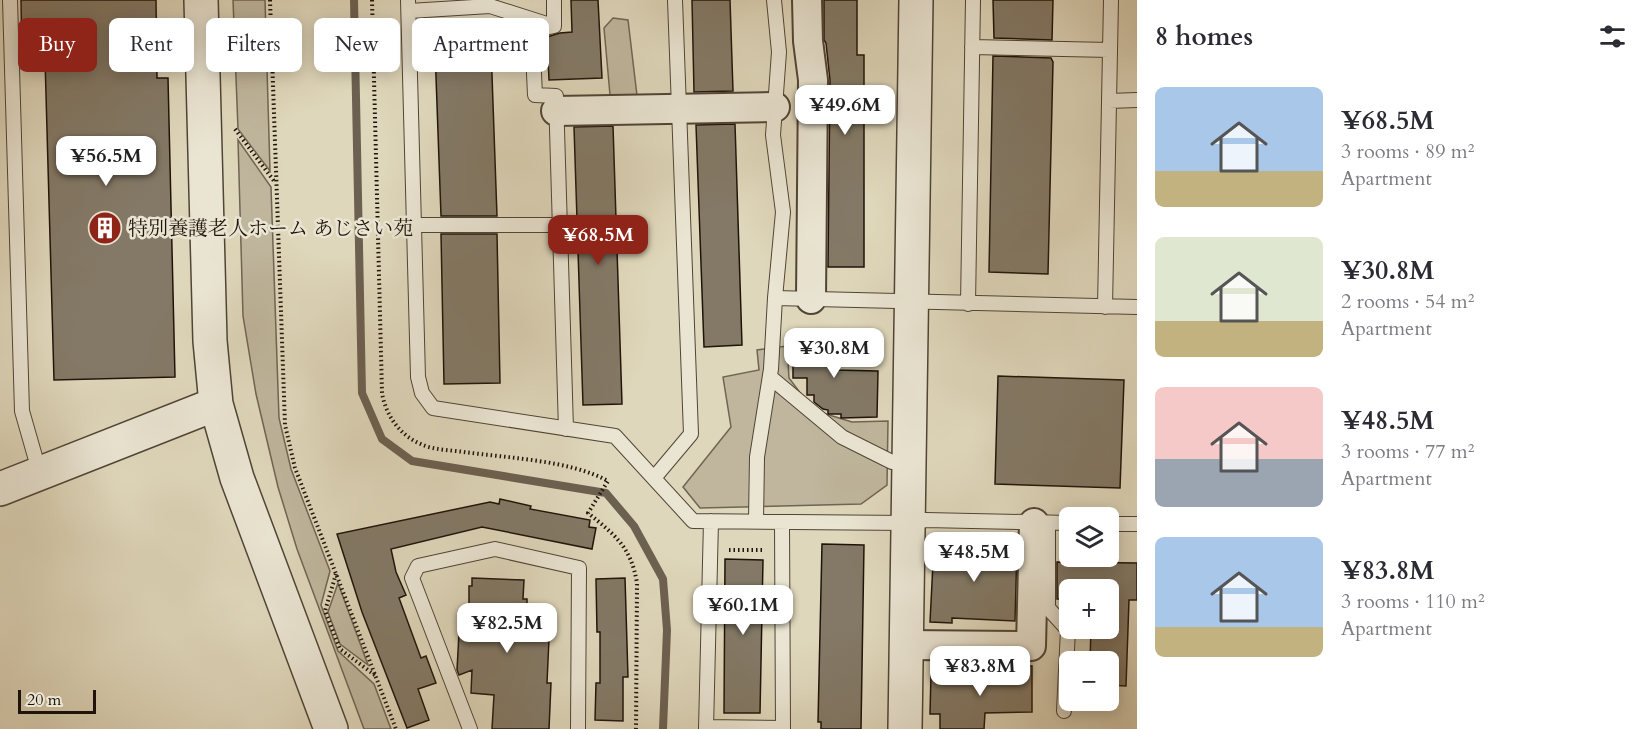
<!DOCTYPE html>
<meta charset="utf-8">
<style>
body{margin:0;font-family:Cardo,"Noto Serif JP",serif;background:#f2f2f3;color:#2b2b33;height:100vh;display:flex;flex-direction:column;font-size:22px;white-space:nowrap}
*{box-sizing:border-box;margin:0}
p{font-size:20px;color:#7c7c81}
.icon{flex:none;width:33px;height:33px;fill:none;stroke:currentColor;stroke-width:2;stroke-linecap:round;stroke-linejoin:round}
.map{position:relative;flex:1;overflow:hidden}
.side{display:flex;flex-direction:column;background:#fff;width:510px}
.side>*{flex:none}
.top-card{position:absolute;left:18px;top:18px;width:570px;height:54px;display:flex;gap:12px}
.buttons{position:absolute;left:1059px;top:507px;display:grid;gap:12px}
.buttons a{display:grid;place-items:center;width:60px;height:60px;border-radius:9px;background:#fff;box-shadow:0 3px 15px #0003;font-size:30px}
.scale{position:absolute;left:18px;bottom:15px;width:78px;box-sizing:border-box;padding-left:6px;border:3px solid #20130a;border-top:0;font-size:16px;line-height:21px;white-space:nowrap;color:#20130a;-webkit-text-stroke:4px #eae5d3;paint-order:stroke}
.price{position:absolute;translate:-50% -51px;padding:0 14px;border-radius:12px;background:#fff;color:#222;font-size:20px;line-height:39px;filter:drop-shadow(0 2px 3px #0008)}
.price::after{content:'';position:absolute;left:50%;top:36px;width:18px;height:14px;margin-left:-9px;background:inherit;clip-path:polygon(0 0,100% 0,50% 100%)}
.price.active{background:#8f2418;color:#fff}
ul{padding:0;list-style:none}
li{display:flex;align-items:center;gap:18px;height:150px;padding:0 18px}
li span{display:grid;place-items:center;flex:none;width:168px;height:120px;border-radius:9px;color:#555}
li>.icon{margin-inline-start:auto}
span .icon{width:72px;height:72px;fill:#fffc;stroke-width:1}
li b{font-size:26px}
h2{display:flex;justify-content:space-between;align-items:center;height:72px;padding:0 18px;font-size:26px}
.tag{padding:0 21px;border-radius:9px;background:#fff;box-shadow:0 3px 15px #0003;font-size:21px;line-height:54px}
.tag.active{background:#8f2418;color:#fff}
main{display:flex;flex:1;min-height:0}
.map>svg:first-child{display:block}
.green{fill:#bfb69d;stroke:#706454;stroke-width:1.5}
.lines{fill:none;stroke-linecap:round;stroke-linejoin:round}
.stream{stroke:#6c6050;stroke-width:8}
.building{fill:#837966;stroke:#20130a;stroke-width:1.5}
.service-casing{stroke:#504436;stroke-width:16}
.minor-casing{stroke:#504436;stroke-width:32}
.tertiary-casing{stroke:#504436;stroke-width:36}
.path{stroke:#20130a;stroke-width:4;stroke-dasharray:1.5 3;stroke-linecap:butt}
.service{stroke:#eae5d3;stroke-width:14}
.minor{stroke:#eae5d3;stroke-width:28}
.tertiary{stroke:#eae5d3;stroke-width:33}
.labels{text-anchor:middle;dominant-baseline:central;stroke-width:5;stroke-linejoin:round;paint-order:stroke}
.poi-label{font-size:20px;fill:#20130a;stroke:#eae5d3;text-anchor:start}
</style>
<main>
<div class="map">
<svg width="1137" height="729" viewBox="0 0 1137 729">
<rect width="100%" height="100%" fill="#dfd7bb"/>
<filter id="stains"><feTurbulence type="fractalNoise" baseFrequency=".00333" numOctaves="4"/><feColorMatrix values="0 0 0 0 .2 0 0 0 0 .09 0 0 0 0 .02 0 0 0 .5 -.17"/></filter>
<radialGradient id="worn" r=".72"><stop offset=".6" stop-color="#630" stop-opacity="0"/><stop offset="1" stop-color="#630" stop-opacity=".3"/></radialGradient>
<!-- green -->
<path class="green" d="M233 0H265L270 171 238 129Z
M613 18 628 20 638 104 611 106 604 28Z
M238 140 271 187 279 418 291 469 330 571 321 605 338 651 374 684 391 729H364L297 549 278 487 256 394 243 316Z
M787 346 789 378 813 410 852 422 888 421 887 485 861 504 700 508 683 487 731 427 723 377 759 370 757 350Z
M338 583 368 665 340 644 328 612Z"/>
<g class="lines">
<!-- stream -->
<path class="stream" d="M354 0 362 393 382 439 412 461 606 493 634 526 663 579 667 630 663 729"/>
</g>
<!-- building -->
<path class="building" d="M21 0H156L157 78H168L175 377 54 380 45 59H22Z
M571 0H598L602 78 549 80 547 37 560 33 572 32Z
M692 0H730L733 91 694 92Z
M824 0H857V55H864V267H828L830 80 826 43 824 40Z
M993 0H1053L1052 40 994 38Z
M490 19 497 216H441L434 21Z
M993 56 1051 58 1053 62 1048 274 989 272Z
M735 124 742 345 704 347 696 125Z
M613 126 622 404 583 405 574 127Z
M441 234H497L500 383 444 384Z
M793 335 836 336 835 370 878 371 877 417 841 418V414H828V410L823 409 814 402V395H807V378H793Z
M998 376 1124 380 1120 488 995 484Z
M500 499 531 506 530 509 590 520 589 527 596 528 592 549 482 527 391 549 396 572 406 595 399 598 421 658 426 656 436 683 418 689 429 720 407 728 362 612 337 534 490 502 499 504Z
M822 544 864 545 861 729H821V722H818Z
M934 544 955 545 954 547H1017L1015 621 952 618V623L930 622Z
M725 559 763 560 760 713H724Z
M1057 562 1137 563V600H1129L1126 686 1108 685V662H1090L1091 628H1108V590H1070V599H1057Z
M472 578 524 580 523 599H527V616L550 617 547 683H551L549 729H492L494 695 471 693 472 670 459 675 457 670 460 615H469V586H472Z
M625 578 628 677H623V721L595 720 596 683H600V632H597L596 579Z
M1010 666H1032V712L985 713 984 729H940V714H930L931 674 992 677V674H999L998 670H1010Z"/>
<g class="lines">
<!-- service casing -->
<g class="service-casing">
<path id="service" d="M10 0 22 411 40 474
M408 0 418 377 422 393 433 408 615 436 693 521 908 523 926 520 1070 523
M554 0V26L532 31 535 95 556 96 566 429
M774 0 779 52 773 135 783 212 775 298 1137 307
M409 11 490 6 553 26
M972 47 1110 50
M1109 101 1137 100
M414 225H560
M968 304 973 0
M1105 307 1111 0
M770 377 842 437 892 462
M654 478 691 434 675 0
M756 521 757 457 771 369 775 298
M782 522 783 729
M1048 523V608L1068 630 1064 711
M1108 524H1137
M706 727 783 728
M470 729 412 578 418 566 495 549 579 568 578 729
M706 729 711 521"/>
</g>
<!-- minor casing -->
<g class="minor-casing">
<path id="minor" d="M807 0 808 41 813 80 811 299
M556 111 775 107
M906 645 1031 646 1034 523"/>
</g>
<!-- tertiary casing -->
<g class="tertiary-casing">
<path id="tertiary" d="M201 0 210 341 216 404 237 478 331 729
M0 489 216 404
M905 729 916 0"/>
</g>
<!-- path -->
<path class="path" d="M270 0 285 425 295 468 396 729
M372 0 382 393C386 416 400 436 423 445 435 450 450 450 464 452 507 458 570 460 608 481L588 513C615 535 631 547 637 583L636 729
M235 129 274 181
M729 550H763
M336 574 325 611 340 649 376 676"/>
<!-- service -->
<use href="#service" class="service"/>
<!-- minor -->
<use href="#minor" class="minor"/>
<!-- tertiary -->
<use href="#tertiary" class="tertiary"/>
</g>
<!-- icons -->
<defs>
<g id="building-disc" transform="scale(1.725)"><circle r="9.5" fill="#8f2418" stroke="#eae5d3"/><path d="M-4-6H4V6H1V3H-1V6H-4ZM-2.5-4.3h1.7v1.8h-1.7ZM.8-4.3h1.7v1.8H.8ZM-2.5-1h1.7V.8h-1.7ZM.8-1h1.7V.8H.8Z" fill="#fff"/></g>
</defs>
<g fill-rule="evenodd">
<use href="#building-disc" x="105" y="228"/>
</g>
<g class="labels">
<!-- poi labels -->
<g class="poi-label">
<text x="128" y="228">特別養護老人ホーム あじさい苑</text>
</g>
</g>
<rect width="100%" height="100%" filter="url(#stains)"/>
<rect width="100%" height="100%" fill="url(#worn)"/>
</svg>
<div class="buttons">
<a><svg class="icon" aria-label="layers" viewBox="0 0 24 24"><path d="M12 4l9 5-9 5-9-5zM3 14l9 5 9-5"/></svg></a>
<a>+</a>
<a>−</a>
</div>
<div class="scale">20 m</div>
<b class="price" style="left:845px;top:136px">¥49.6M</b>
<b class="price" style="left:106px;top:187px">¥56.5M</b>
<b class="price active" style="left:598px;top:266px">¥68.5M</b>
<b class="price" style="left:834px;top:379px">¥30.8M</b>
<b class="price" style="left:974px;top:583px">¥48.5M</b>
<b class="price" style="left:743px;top:636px">¥60.1M</b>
<b class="price" style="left:507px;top:654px">¥82.5M</b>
<b class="price" style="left:980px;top:697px">¥83.8M</b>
<div class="top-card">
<a class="tag active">Buy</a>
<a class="tag">Rent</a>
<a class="tag">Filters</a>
<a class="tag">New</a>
<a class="tag">Apartment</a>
</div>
</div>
<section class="side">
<h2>8 homes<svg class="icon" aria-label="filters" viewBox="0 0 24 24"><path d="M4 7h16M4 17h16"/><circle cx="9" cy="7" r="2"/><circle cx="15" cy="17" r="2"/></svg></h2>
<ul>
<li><span style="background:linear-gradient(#a9c7e8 70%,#c2b280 0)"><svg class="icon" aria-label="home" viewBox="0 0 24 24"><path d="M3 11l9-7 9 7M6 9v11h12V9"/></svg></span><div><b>¥68.5M</b><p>3 rooms · 89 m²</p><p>Apartment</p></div></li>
<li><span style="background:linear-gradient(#dfe7d0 70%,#c2b280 0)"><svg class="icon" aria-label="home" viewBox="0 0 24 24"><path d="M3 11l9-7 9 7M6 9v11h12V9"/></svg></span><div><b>¥30.8M</b><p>2 rooms · 54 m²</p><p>Apartment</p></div></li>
<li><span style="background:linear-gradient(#f6c9c9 60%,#9aa5b1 0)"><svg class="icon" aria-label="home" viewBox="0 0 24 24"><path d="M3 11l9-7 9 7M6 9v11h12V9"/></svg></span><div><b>¥48.5M</b><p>3 rooms · 77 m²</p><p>Apartment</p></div></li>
<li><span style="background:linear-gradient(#a9c7e8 75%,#c2b280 0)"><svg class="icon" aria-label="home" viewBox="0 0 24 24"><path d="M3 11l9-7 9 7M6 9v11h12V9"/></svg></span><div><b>¥83.8M</b><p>3 rooms · 110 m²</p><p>Apartment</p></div></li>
</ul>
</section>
</main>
